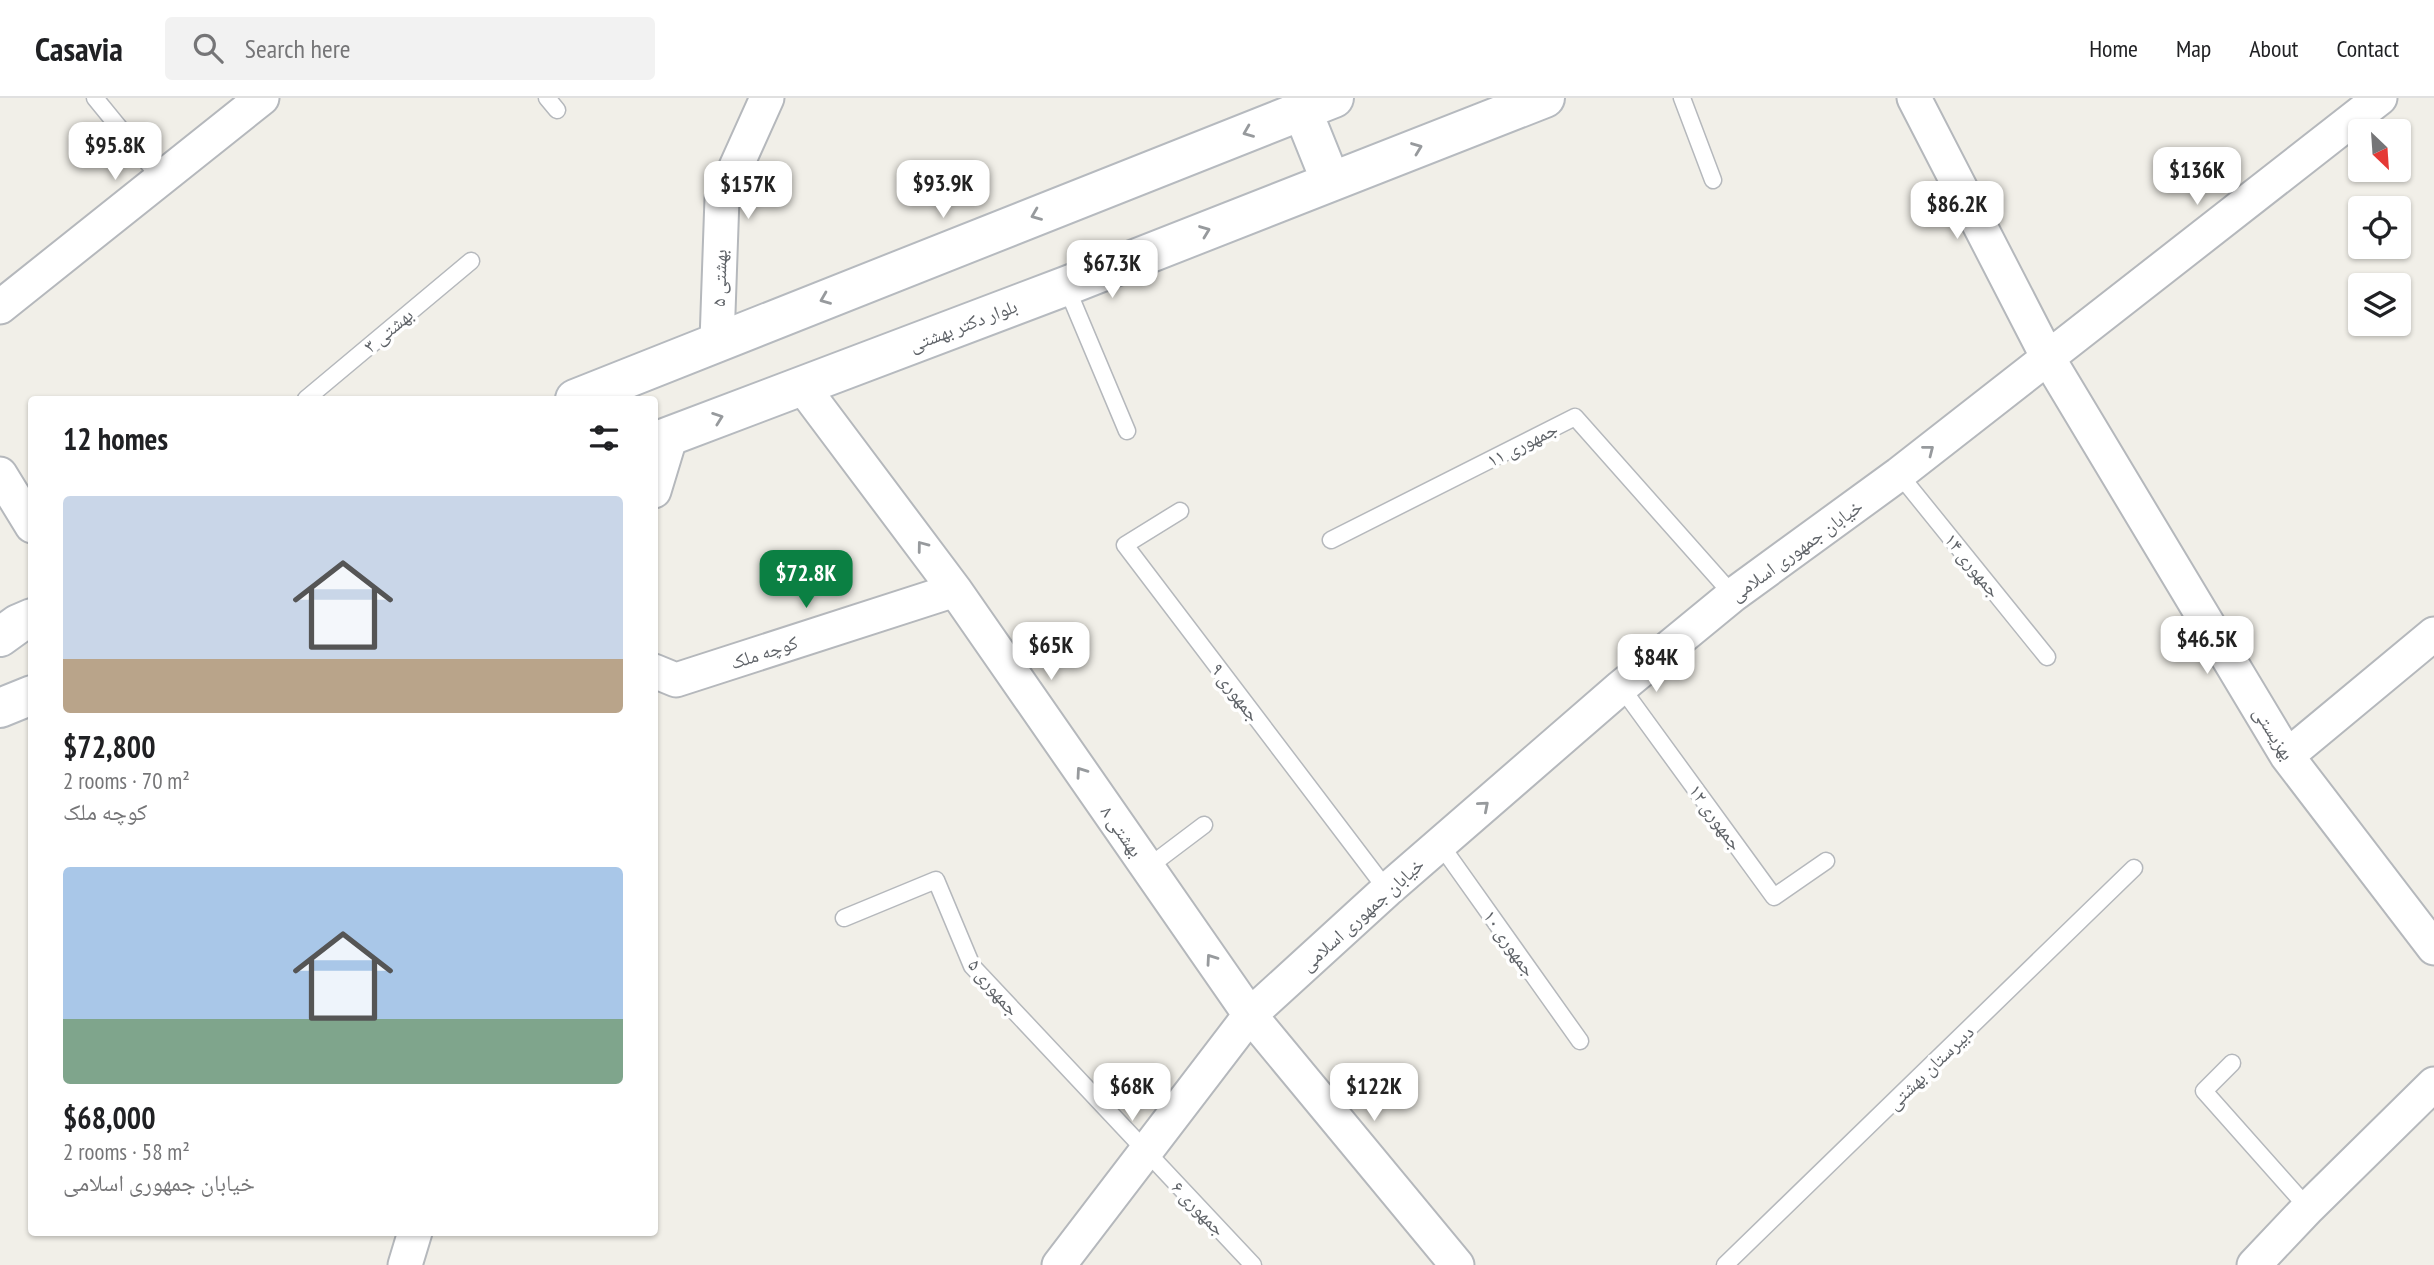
<!DOCTYPE html>
<meta charset="utf-8">
<style>
body{margin:0;font-family:"PT Sans Narrow","Noto Naskh Arabic",sans-serif;background:#f2f2f2;color:#202124;height:100vh;display:flex;flex-direction:column;font-size:26px;white-space:nowrap}
*{box-sizing:border-box;margin:0}
p{font-size:23px;color:#757577}
.icon{flex:none;width:38px;height:38px;fill:none;stroke:currentColor;stroke-width:2;stroke-linecap:round;stroke-linejoin:round}
.map{position:relative;flex:1;overflow:hidden}
.drawer{position:absolute;left:28px;top:298px;width:630px;height:840px;display:flex;flex-direction:column;background:#fff;border-radius:7px;box-shadow:0 2px 5px #0004}
.drawer>*{flex:none}
.needle{width:46px;rotate:155deg}
.tools{position:absolute;left:2348px;top:21px;display:grid;gap:14px}
.tools a{display:grid;place-items:center;width:63px;height:63px;border-radius:7px;background:#fff;box-shadow:0 2px 5px #0004;font-size:35px}
.price{position:absolute;translate:-50% -60px;padding:0 16px;border-radius:14px;background:#fff;color:#222;font-size:23px;line-height:46px;filter:drop-shadow(0 2px 4px #0008)}
.price::after{content:'';position:absolute;left:50%;top:42px;width:21px;height:16px;margin-left:-10px;background:inherit;clip-path:polygon(0 0,100% 0,50% 100%)}
.price.on{background:#0b8043;color:#fff}
ul{padding:0;list-style:none}
li{display:grid;align-content:center;gap:14px;height:371px;padding:0 35px}
li span{display:grid;place-items:center;height:217px;border-radius:7px;color:#555}
li>.icon{margin-inline-start:auto}
span .icon{width:126px;height:126px;fill:#fffc;stroke-width:1}
li b{font-size:30px}
h2{display:flex;justify-content:space-between;align-items:center;height:84px;padding:0 35px;font-size:30px}
header{display:flex;align-items:center;gap:42px;box-sizing:border-box;height:98px;padding:0 35px;background:#fff;border-bottom:2px solid #e0e0e0}
header strong{font-size:33px}
nav{display:flex;gap:38px;margin-inline-start:auto;font-size:24px}
.search{width:490px;height:63px;background:#f2f2f2;display:flex;align-items:center;gap:18px;box-sizing:border-box;padding:0 24px;border-radius:7px;color:#757577;font-size:26px}
.map>svg:first-child{display:block}
.lines{fill:none;stroke-linecap:round;stroke-linejoin:round}
.lane-casing{stroke:#b5b8bc;stroke-width:19}
.street-casing{stroke:#b5b8bc;stroke-width:37}
.secondary-casing{stroke:#b6babf;stroke-width:42}
.lane{stroke:#fff;stroke-width:16}
.street{stroke:#fff;stroke-width:33}
.secondary{stroke:#fff;stroke-width:38}
.oneway{stroke:#979a9d}
.labels{text-anchor:middle;dominant-baseline:central;stroke-width:7;stroke-linejoin:round;paint-order:stroke}
.street-label{font-size:19px;fill:#5f6368;stroke:#fff}
</style>
<header>
<strong>Casavia</strong>
<div class="search"><svg class="icon" aria-label="search" viewBox="0 0 24 24"><circle cx="10" cy="10" r="6"/><path d="M15 15l6 6"/></svg>Search here</div>
<nav><a>Home</a><a>Map</a><a>About</a><a>Contact</a></nav>
</header>
<div class="map">
<svg width="2434" height="1167" viewBox="0 0 2434 1167">
<rect width="100%" height="100%" fill="#f1efe8"/>
<g class="lines">
<!-- lane casing -->
<g class="lane-casing">
<path id="lane" d="M95 0 162 82
M547 0 557 12
M1682 0 1713 82
M1066 188 1127 333
M306 301 471 163
M1899 376 2047 559
M1180 413 1125 447 1387 792
M1331 442 1575 319 1733 497
M1621 589 1774 799 1826 763
M1440 746 1580 943
M1147 770 1204 727
M844 820 936 782 972 868 1253 1167
M2232 965 2204 993 2308 1110
M1725 1167 2134 770"/>
</g>
<!-- street casing -->
<g class="street-casing">
<path id="street" d="M1914 0 2048 260 2287 658 2434 850
M0 209 262 0
M717 243 722 100 767 0
M802 288 955 492 1250 917 1457 1167
M0 376 32 428
M654 393 671 337
M654 573 676 582 955 492
M2287 658 2434 536
M405 1167 415 1134
M1059 1167 1250 917 1387 792 1621 589 1733 497 1899 376 2380 0
M2254 1167 2308 1110 2434 986"/>
</g>
<!-- secondary casing -->
<g class="secondary-casing">
<path id="secondary" d="M1302 12 1331 84
M575 301 1334 0
M654 344 1066 188 1545 0
M0 539 18 526 32 520
M0 610 32 597"/>
</g>
<!-- lane -->
<use href="#lane" class="lane"/>
<!-- street -->
<use href="#street" class="street"/>
<!-- secondary -->
<use href="#secondary" class="secondary"/>
</g>
<!-- one-way arrows -->
<defs><path id="oneway-chevron" d="M-2-3.5L2.5 0L-2 3.5" fill="none" stroke-width="1.6" stroke-linecap="round" stroke-linejoin="round" transform="scale(1.75)"/></defs>
<g class="oneway">
<use href="#oneway-chevron" transform="translate(1248 34) rotate(158)"/>
<use href="#oneway-chevron" transform="translate(1417 50) rotate(-21)"/>
<use href="#oneway-chevron" transform="translate(1036 117) rotate(158)"/>
<use href="#oneway-chevron" transform="translate(1205 133) rotate(-21)"/>
<use href="#oneway-chevron" transform="translate(825 201) rotate(158)"/>
<use href="#oneway-chevron" transform="translate(718 320) rotate(-20)"/>
<use href="#oneway-chevron" transform="translate(1929 352) rotate(-38)"/>
<use href="#oneway-chevron" transform="translate(922 448) rotate(-127)"/>
<use href="#oneway-chevron" transform="translate(1081 674) rotate(-125)"/>
<use href="#oneway-chevron" transform="translate(1484 708) rotate(-41)"/>
<use href="#oneway-chevron" transform="translate(1211 861) rotate(-125)"/>
</g>
<g class="labels">
<!-- street labels -->
<g class="street-label">
<text transform="translate(719 180) rotate(-88)">بهشتی ۵</text>
<text transform="translate(963 227) rotate(-21)">بلوار دکتر بهشتی</text>
<text transform="translate(388 232) rotate(-40)">بهشتی ۳</text>
<text transform="translate(1522 346) rotate(-27)">جمهوری ۱۱</text>
<text transform="translate(1796 452) rotate(-36)">خیابان جمهوری اسلامی</text>
<text transform="translate(1973 467) rotate(51)">جمهوری ۱۴</text>
<text transform="translate(764 554) rotate(-18)">کوچه ملک</text>
<text transform="translate(1236 594) rotate(53)">جمهوری ۹</text>
<text transform="translate(2274 635) rotate(58)">بهزیستی</text>
<text transform="translate(1716 719) rotate(54)">جمهوری ۱۲</text>
<text transform="translate(1122 733) rotate(55)">بهشتی ۸</text>
<text transform="translate(1362 816) rotate(-42)">خیابان جمهوری اسلامی</text>
<text transform="translate(1510 845) rotate(55)">جمهوری ۱۰</text>
<text transform="translate(994 889) rotate(50)">جمهوری ۵</text>
<text transform="translate(1930 969) rotate(-44)">دبیرستان بهشتی</text>
<text transform="translate(1199 1110) rotate(46)">جمهوری ۶</text>
</g>
</g>
</svg>
<div class="tools">
<a><svg class="needle" viewBox="-14 -14 28 28"><path d="M0-13l5 13h-10z" fill="#e53935"/><path d="M0 13l5-13h-10z" fill="#757577"/></svg></a>
<a><svg class="icon" aria-label="locate" viewBox="0 0 24 24"><circle cx="12" cy="12" r="6"/><path d="M12 2v4M12 18v4M2 12h4M18 12h4"/></svg></a>
<a><svg class="icon" aria-label="layers" viewBox="0 0 24 24"><path d="M12 4l9 5-9 5-9-5zM3 14l9 5 9-5"/></svg></a>
</div>
<b class="price" style="left:115px;top:84px">$95.8K</b>
<b class="price" style="left:2197px;top:109px">$136K</b>
<b class="price" style="left:943px;top:122px">$93.9K</b>
<b class="price" style="left:748px;top:123px">$157K</b>
<b class="price" style="left:1957px;top:143px">$86.2K</b>
<b class="price" style="left:1112px;top:202px">$67.3K</b>
<b class="price on" style="left:806px;top:512px">$72.8K</b>
<b class="price" style="left:2207px;top:578px">$46.5K</b>
<b class="price" style="left:1051px;top:584px">$65K</b>
<b class="price" style="left:1656px;top:596px">$84K</b>
<b class="price" style="left:1132px;top:1025px">$68K</b>
<b class="price" style="left:1374px;top:1025px">$122K</b>
<section class="drawer">
<h2>12 homes<svg class="icon" aria-label="filters" viewBox="0 0 24 24"><path d="M4 7h16M4 17h16"/><circle cx="9" cy="7" r="2"/><circle cx="15" cy="17" r="2"/></svg></h2>
<ul>
<li><span style="background:linear-gradient(#c9d6e8 75%,#b9a48a 0)"><svg class="icon" aria-label="home" viewBox="0 0 24 24"><path d="M3 11l9-7 9 7M6 9v11h12V9"/></svg></span><div><b>$72,800</b><p>2 rooms · 70 m²</p><p>کوچه ملک</p></div></li>
<li><span style="background:linear-gradient(#a9c7e8 70%,#7fa58c 0)"><svg class="icon" aria-label="home" viewBox="0 0 24 24"><path d="M3 11l9-7 9 7M6 9v11h12V9"/></svg></span><div><b>$68,000</b><p>2 rooms · 58 m²</p><p>خیابان جمهوری اسلامی</p></div></li>
</ul>
</section>
</div>
